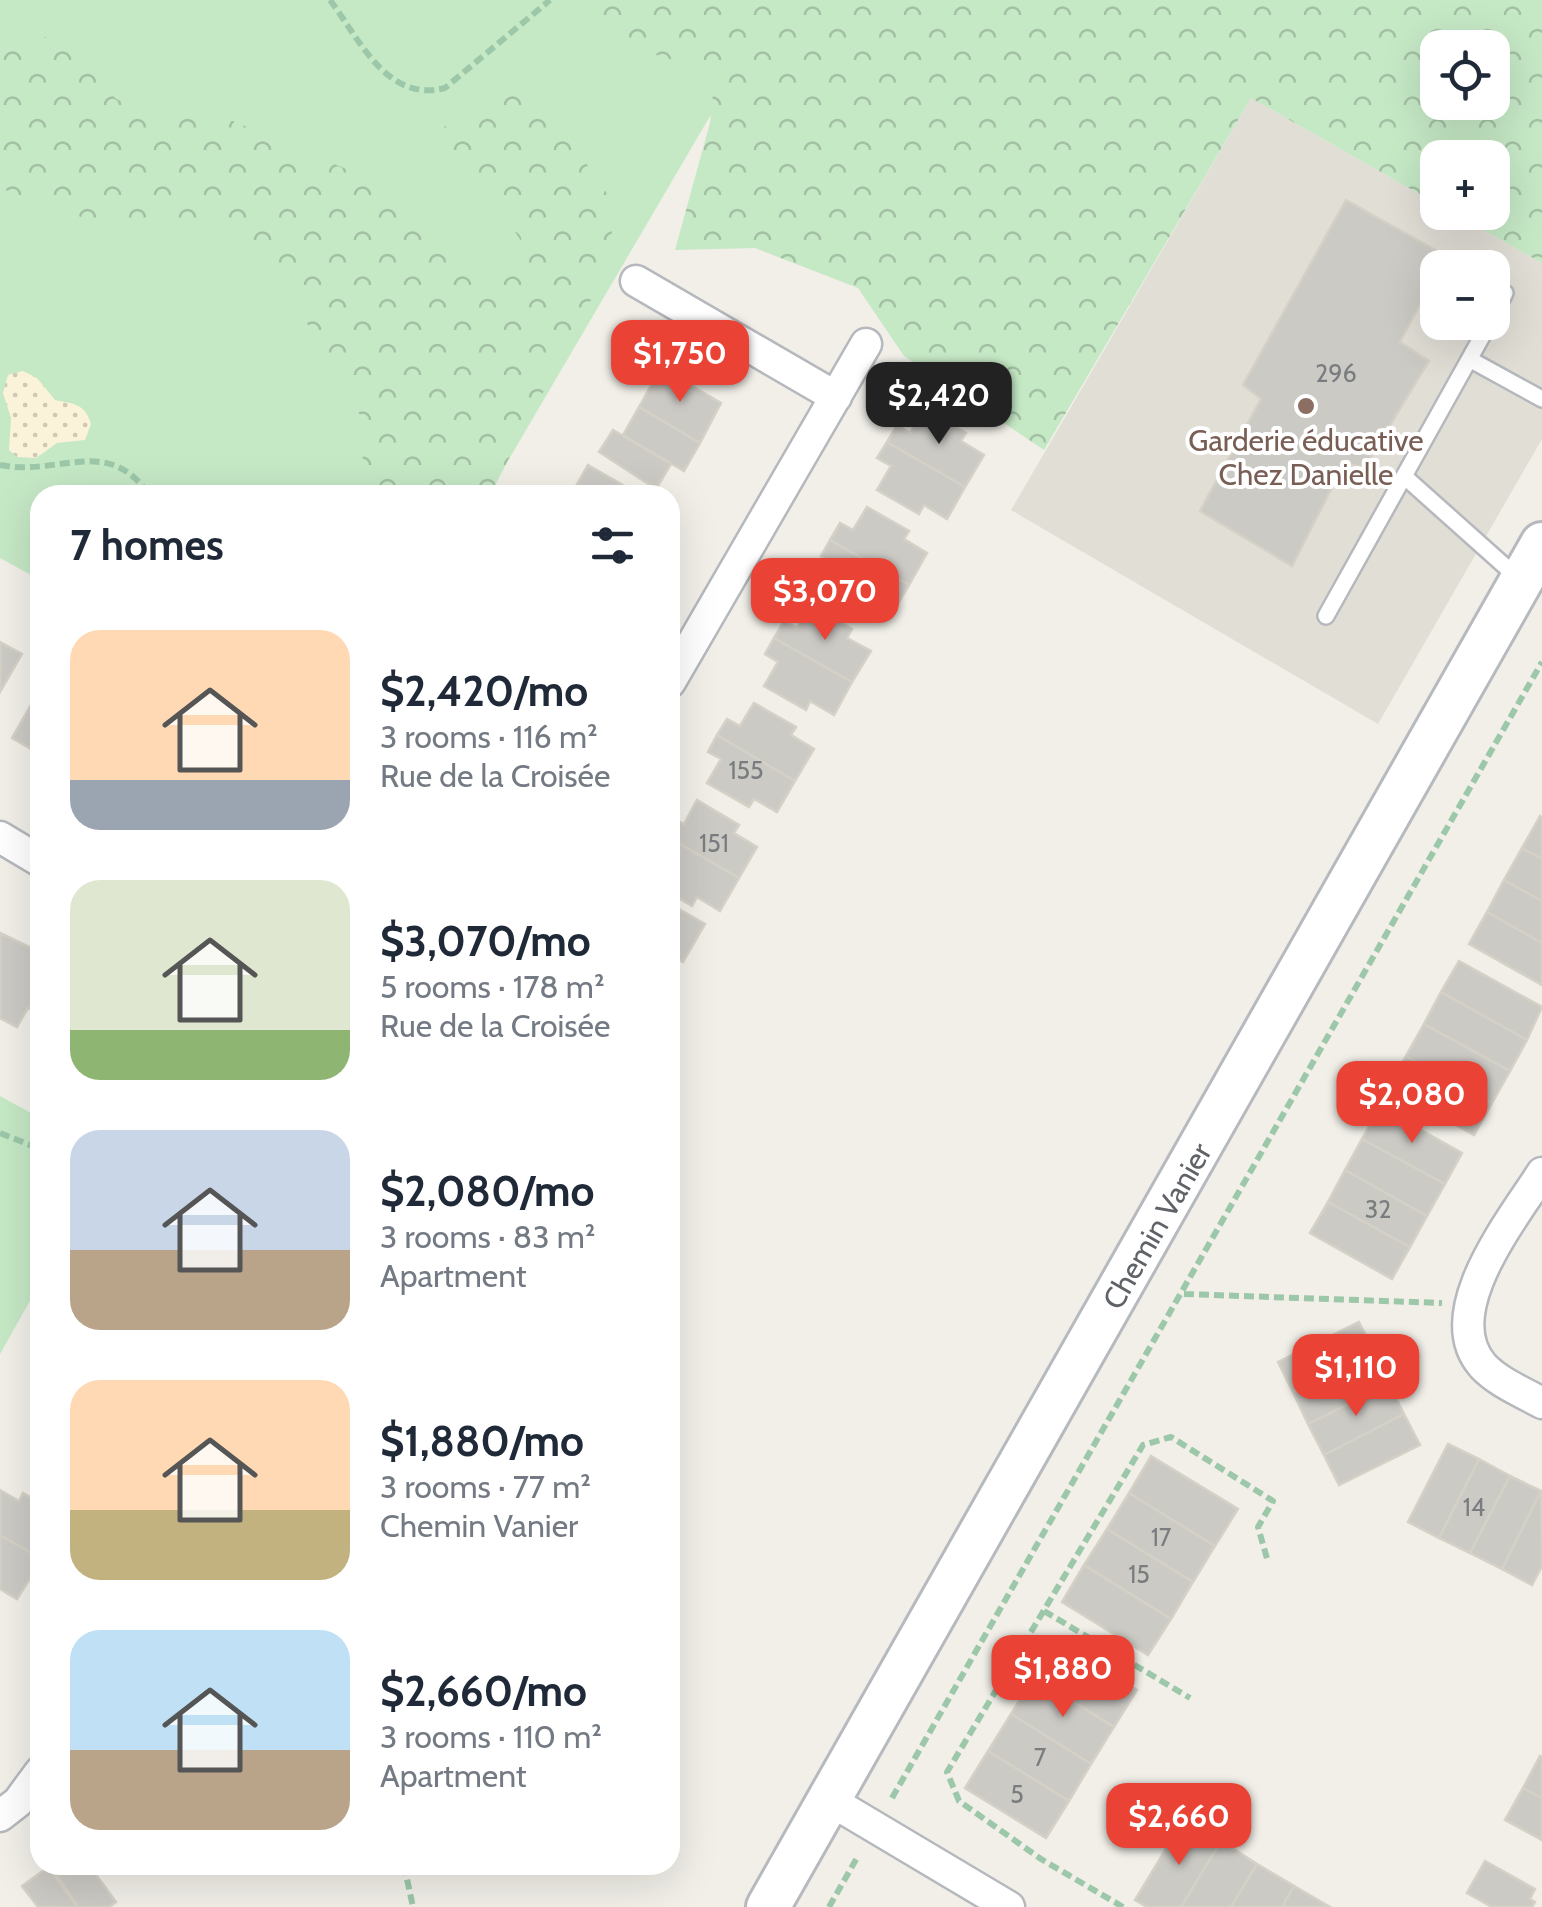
<!DOCTYPE html>
<meta charset="utf-8">
<style>
body{margin:0;font-family:Cabin,sans-serif;background:#f2f2f3;color:#1f2937;height:100vh;display:flex;flex-direction:column;font-size:38px;white-space:nowrap}
*{box-sizing:border-box;margin:0}
p{font-size:32px;color:#747a83}
.icon{flex:none;width:55px;height:55px;fill:none;stroke:currentColor;stroke-width:2;stroke-linecap:round;stroke-linejoin:round}
.map{position:relative;flex:1;overflow:hidden}
.sheet{position:absolute;left:30px;top:485px;width:650px;height:1390px;display:flex;flex-direction:column;background:#fff;border-radius:30px;box-shadow:0 10px 40px #0002}
.sheet>*{flex:none}
.buttons{position:absolute;left:1420px;top:30px;display:grid;gap:20px}
.buttons a{display:grid;place-items:center;width:90px;height:90px;border-radius:20px;background:#fff;box-shadow:0 10px 40px #0002;font-size:50px}
.price{position:absolute;translate:-50% -85px;padding:0 22px;border-radius:20px;background:#ea4335;color:#fff;font-size:32px;line-height:65px;filter:drop-shadow(0 2px 5px #0008)}
.price::after{content:'';position:absolute;left:50%;top:60px;width:30px;height:22px;margin-left:-15px;background:inherit;clip-path:polygon(0 0,100% 0,50% 100%)}
.price.on{background:#222;color:#fff}
ul{padding:0;list-style:none}
li{display:flex;align-items:center;gap:30px;height:250px;padding:0 40px}
li span{display:grid;place-items:center;flex:none;width:280px;height:200px;border-radius:30px;color:#555}
li>.icon{margin-inline-start:auto}
span .icon{width:120px;height:120px;fill:#fffc;stroke-width:1}
li b{font-size:42px}
h2{display:flex;justify-content:space-between;align-items:center;height:120px;padding:0 40px;font-size:42px}
.map>svg:first-child{display:block}
.education{fill:#e1ded6;fill-rule:evenodd}
.grass{fill:#c5e8c5}
.forest{fill:url(#forest-crowns);fill-rule:evenodd}
.sand{fill:url(#sand-dots)}
.building{fill:#cccac5;stroke:#d6d1c6;stroke-width:2.5}
.lines{fill:none;stroke-linecap:round;stroke-linejoin:round}
.service-casing{stroke:#b5b8bc;stroke-width:20}
.minor-casing{stroke:#b5b8bc;stroke-width:35}
.secondary-casing{stroke:#b6babf;stroke-width:48}
.path{stroke:#9cc7a9;stroke-width:6;stroke-dasharray:10 5;stroke-linecap:butt}
.service{stroke:#fff;stroke-width:15}
.minor{stroke:#fff;stroke-width:30}
.secondary{stroke:#fff;stroke-width:42}
.education-dot{fill:#8d6e63;stroke:#fff;stroke-width:4}
.labels{text-anchor:middle;dominant-baseline:central;stroke-width:8;stroke-linejoin:round;paint-order:stroke}
.number-label{font-size:25px;fill:#7a7d7f}
.education-label{font-size:30px;fill:#785e54;stroke:#fff}
.street-label{font-size:30px;fill:#5f6368;stroke:#fff}
</style>
<div class="map">
<svg width="1542" height="1907" viewBox="0 0 1542 1907">
<defs>
<pattern id="forest-crowns" width="20" height="18" patternUnits="userSpaceOnUse" patternTransform="scale(2.5)"><rect width="20" height="18" fill="#c5e8c5"/><path d="M2 6a3 3 0 1 1 6 0M12 15a3 3 0 1 1 6 0" fill="none" stroke="#a3c0a4"/></pattern>
<pattern id="sand-dots" width="8" height="8" patternUnits="userSpaceOnUse" patternTransform="scale(2.5)"><rect width="8" height="8" fill="#fbf3d9"/><path d="M2 2h.1M6 6h.1" fill="none" stroke="#cec8b4" stroke-width="1.8" stroke-linecap="round"/></pattern>
</defs>
<rect width="100%" height="100%" fill="#f1efe8"/>
<!-- education -->
<path class="education" d="M1251 98 1437 204 1438 212 1453 213 1542 263V439L1378 724 1011 510ZM1438 268H1492V322H1438Z"/>
<!-- grass -->
<path class="grass" d="M0 0H778L488 495H40V580L0 558Z
M0 1096 40 1118V1283L0 1354Z"/>
<!-- forest -->
<path class="forest" d="M578 0H1542V263L1453 213 1492 212V158H1438L1437 204 1251 98 1044 450 904 356 858 288 755 248 675 250 710 123 715 74 642 50ZM1438 48H1492V102H1438Z
M51 35 79 44 115 98 142 114 221 116 351 171 495 284 518 273 524 246C498 199 458 189 444 127L513 80C554 121 588 161 618 211L595 292 490 495H354L366 444 360 415 319 348 273 253 220 222 158 220 112 228 0 188V53Z"/>
<!-- sand -->
<path class="sand" d="M23 371 37 378 55 400C73 404 85 403 91 424L85 440 57 443 36 458 17 457 9 450 11 418 3 393 8 375Z"/>
<!-- building -->
<path class="building" d="M1346 200 1446 256 1400 342 1429 361 1364 468 1345 462 1292 566 1200 511 1261 399 1243 385Z
M661 368 721 403 700 443 639 407Z
M639 407 700 443 684 471 623 435Z
M924 409 966 433 961 441 984 455 965 487 887 442 897 425 910 433Z
M613 430 671 464 656 489 599 452Z
M887 442 965 487 947 519 924 505 919 514 877 490 891 466 877 458Z
M588 465 640 495H571Z
M867 507 909 531 904 539 927 553 909 585 830 540 840 523 853 530Z
M830 540 909 585 890 617 867 603 862 612 820 587 834 564 821 556Z
M810 605 852 629 847 638 871 651 852 682 774 638 784 621 797 628Z
M774 638 852 682 834 715 810 701 806 710 764 686 778 662 765 654Z
M0 642 22 654 0 692Z
M40 689V754L12 738Z
M754 703 796 727 791 735 814 749 795 781 717 735 727 719 740 726Z
M717 735 795 781 777 812 754 799 749 807 707 783 721 759 708 752Z
M697 800 739 825 734 833 757 847 739 878 670 838V817L684 824Z
M1540 816 1542 818V859L1522 848Z
M670 838 739 878 720 911 697 897 692 906 670 893Z
M1522 848 1542 859V901L1504 880Z
M1504 880 1542 901V943L1487 912Z
M670 904 705 924 683 962 670 954Z
M1487 912 1542 943V985L1469 944Z
M0 933 40 952V1000L34 1011 28 1008 17 1027 0 1018Z
M1459 961 1542 1007 1527 1040 1441 992Z
M1441 992 1527 1040 1510 1071 1424 1024Z
M1424 1024 1510 1071 1492 1103 1406 1056Z
M1406 1056 1492 1103 1474 1135 1389 1087Z
M1380 1107 1462 1153 1445 1184 1362 1139Z
M1362 1139 1445 1184 1427 1216 1345 1170Z
M1345 1170 1427 1216 1410 1247 1328 1202Z
M1328 1202 1410 1247 1392 1279 1310 1233Z
M1359 1322 1374 1352 1293 1392 1278 1362Z
M1374 1352 1389 1384 1308 1424 1293 1392Z
M1389 1384 1404 1414 1324 1455 1308 1424Z
M1404 1414 1420 1445 1339 1485 1324 1455Z
M1448 1444 1479 1459 1439 1538 1408 1522Z
M1151 1456 1238 1509 1215 1546 1129 1493Z
M1479 1459 1510 1476 1470 1553 1439 1538Z
M1510 1476 1541 1491 1502 1569 1470 1553Z
M0 1490 19 1501 23 1493 40 1503V1558L0 1535Z
M1541 1491 1542 1566 1532 1585 1502 1569Z
M1129 1493 1215 1546 1193 1582 1107 1529Z
M1107 1529 1193 1582 1171 1619 1084 1565Z
M0 1535 40 1558V1580L32 1575 17 1599 0 1589Z
M1084 1565 1171 1619 1148 1655 1062 1602Z
M1057 1640 1137 1690 1114 1727 1034 1677Z
M1034 1677 1114 1727 1091 1764 1011 1714Z
M1011 1714 1091 1764 1069 1801 988 1751Z
M988 1751 1069 1801 1046 1838 965 1788Z
M1540 1756 1542 1757V1798L1523 1788Z
M1523 1788 1542 1798V1840L1505 1820Z
M1184 1819 1221 1841 1181 1907H1147L1135 1900Z
M1221 1841 1257 1864 1231 1907H1181Z
M1485 1861 1535 1889 1530 1899 1535 1902 1532 1907H1492L1467 1893Z
M1257 1864 1294 1886 1282 1907H1231Z
M50 1865H89L116 1902 109 1907H78Z
M47 1868 49 1869 78 1907H38L22 1886Z
M1294 1886 1330 1907H1282Z"/>
<g class="lines">
<!-- service casing -->
<g class="service-casing">
<path id="service" d="M1492 318 1505 293
M1471 360 1542 399
M1405 477 1517 577
M1326 616 1490 322"/>
</g>
<!-- minor casing -->
<g class="minor-casing">
<path id="minor" d="M636 281 836 397
M670 682 866 344
M0 837 40 861
M1542 1173C1513 1219 1436 1313 1483 1366 1498 1382 1522 1392 1542 1403
M831 1801 1009 1907
M0 1816 18 1802 40 1772"/>
</g>
<!-- secondary casing -->
<g class="secondary-casing">
<path id="secondary" d="M768 1907 1542 544"/>
</g>
<!-- path -->
<path class="path" d="M330 0C360 40 387 103 445 88L550 0
M0 465C58 477 108 434 149 495
M0 1133 40 1149
M1184 1294 1442 1303
M1044 1611 1190 1698
M892 1798 1542 662
M404 1865 413 1907
M829 1907 858 1856
M1123 1907 1041 1859 959 1801 947 1772 1143 1445 1171 1437 1273 1501 1258 1527 1268 1562"/>
<!-- service -->
<use href="#service" class="service"/>
<!-- minor -->
<use href="#minor" class="minor"/>
<!-- secondary -->
<use href="#secondary" class="secondary"/>
</g>
<!-- markers -->
<circle class="education-dot" cx="1306" cy="406" r="10"/>
<g class="labels">
<!-- number labels -->
<g class="number-label">
<text x="1336" y="373">296</text>
<text x="746" y="770">155</text>
<text x="714" y="843">151</text>
<text x="1378" y="1209">32</text>
<text x="1474" y="1507">14</text>
<text x="1161" y="1537">17</text>
<text x="1139" y="1574">15</text>
<text x="1040" y="1757">7</text>
<text x="1017" y="1794">5</text>
</g>
<!-- education labels -->
<g class="education-label">
<text x="1306" y="440">Garderie éducative<tspan x="1306" dy="34">Chez Danielle</tspan></text>
</g>
<!-- street labels -->
<g class="street-label">
<text transform="translate(1157 1226) rotate(-60)">Chemin Vanier</text>
</g>
</g>
</svg>
<div class="buttons">
<a><svg class="icon" aria-label="locate" viewBox="0 0 24 24"><circle cx="12" cy="12" r="6"/><path d="M12 2v4M12 18v4M2 12h4M18 12h4"/></svg></a>
<a>+</a>
<a>−</a>
</div>
<b class="price" style="left:680px;top:405px">$1,750</b>
<b class="price on" style="left:939px;top:447px">$2,420</b>
<b class="price" style="left:825px;top:643px">$3,070</b>
<b class="price" style="left:1412px;top:1146px">$2,080</b>
<b class="price" style="left:1356px;top:1419px">$1,110</b>
<b class="price" style="left:1063px;top:1720px">$1,880</b>
<b class="price" style="left:1179px;top:1868px">$2,660</b>
<section class="sheet">
<h2>7 homes<svg class="icon" aria-label="filters" viewBox="0 0 24 24"><path d="M4 7h16M4 17h16"/><circle cx="9" cy="7" r="2"/><circle cx="15" cy="17" r="2"/></svg></h2>
<ul>
<li><span style="background:linear-gradient(#ffd9b3 75%,#9aa5b1 0)"><svg class="icon" aria-label="home" viewBox="0 0 24 24"><path d="M3 11l9-7 9 7M6 9v11h12V9"/></svg></span><div><b>$2,420/mo</b><p>3 rooms · 116 m²</p><p>Rue de la Croisée</p></div></li>
<li><span style="background:linear-gradient(#dfe7d0 75%,#8fb573 0)"><svg class="icon" aria-label="home" viewBox="0 0 24 24"><path d="M3 11l9-7 9 7M6 9v11h12V9"/></svg></span><div><b>$3,070/mo</b><p>5 rooms · 178 m²</p><p>Rue de la Croisée</p></div></li>
<li><span style="background:linear-gradient(#c9d6e8 60%,#b9a48a 0)"><svg class="icon" aria-label="home" viewBox="0 0 24 24"><path d="M3 11l9-7 9 7M6 9v11h12V9"/></svg></span><div><b>$2,080/mo</b><p>3 rooms · 83 m²</p><p>Apartment</p></div></li>
<li><span style="background:linear-gradient(#ffd9b3 65%,#c2b280 0)"><svg class="icon" aria-label="home" viewBox="0 0 24 24"><path d="M3 11l9-7 9 7M6 9v11h12V9"/></svg></span><div><b>$1,880/mo</b><p>3 rooms · 77 m²</p><p>Chemin Vanier</p></div></li>
<li><span style="background:linear-gradient(#bfe0f5 60%,#b9a48a 0)"><svg class="icon" aria-label="home" viewBox="0 0 24 24"><path d="M3 11l9-7 9 7M6 9v11h12V9"/></svg></span><div><b>$2,660/mo</b><p>3 rooms · 110 m²</p><p>Apartment</p></div></li>
</ul>
</section>
</div>
